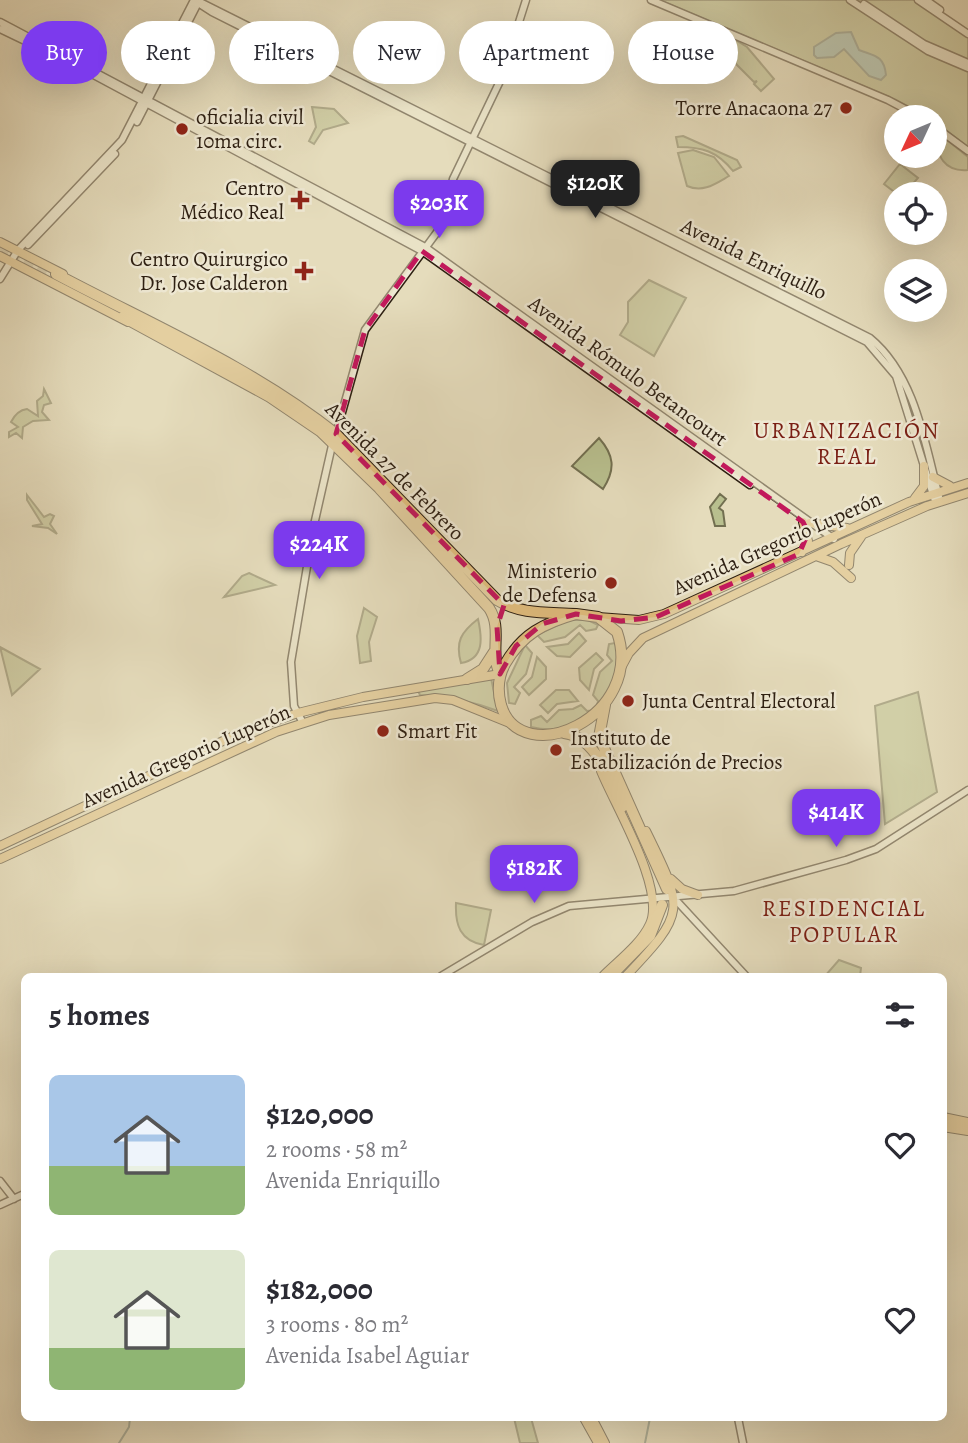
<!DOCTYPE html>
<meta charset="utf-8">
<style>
body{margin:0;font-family:Alegreya,serif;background:#f7f7f7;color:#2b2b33;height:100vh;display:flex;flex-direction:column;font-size:26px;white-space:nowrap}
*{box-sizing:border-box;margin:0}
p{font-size:23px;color:#7c7c81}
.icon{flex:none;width:38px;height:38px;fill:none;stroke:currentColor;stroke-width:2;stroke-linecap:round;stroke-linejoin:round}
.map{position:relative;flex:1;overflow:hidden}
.panel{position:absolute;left:21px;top:973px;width:926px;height:448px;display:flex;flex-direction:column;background:#fff;border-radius:10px;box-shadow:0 7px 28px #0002}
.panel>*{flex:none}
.top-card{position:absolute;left:21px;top:21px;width:928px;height:63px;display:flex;gap:14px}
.needle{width:46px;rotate:226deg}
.tools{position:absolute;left:884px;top:105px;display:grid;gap:14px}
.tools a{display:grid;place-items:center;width:63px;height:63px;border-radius:50%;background:#fff;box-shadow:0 7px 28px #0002;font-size:35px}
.price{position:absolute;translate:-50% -60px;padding:0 16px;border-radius:14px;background:#7c3aed;color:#fff;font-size:23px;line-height:46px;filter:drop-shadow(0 2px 4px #0008)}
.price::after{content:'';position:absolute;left:50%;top:42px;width:21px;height:16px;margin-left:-10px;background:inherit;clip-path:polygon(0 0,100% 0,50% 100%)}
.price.active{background:#222;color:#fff}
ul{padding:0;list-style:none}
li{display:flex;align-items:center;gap:21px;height:175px;padding:0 28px}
li span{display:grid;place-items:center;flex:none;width:196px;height:140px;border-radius:10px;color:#555}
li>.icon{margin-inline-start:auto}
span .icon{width:84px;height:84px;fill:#fffc;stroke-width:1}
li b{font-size:30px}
h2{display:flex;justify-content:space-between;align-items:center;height:84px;padding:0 28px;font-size:30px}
.pill{padding:0 24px;border-radius:32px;background:#fff;box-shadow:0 7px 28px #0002;font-size:24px;line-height:63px}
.pill.active{background:#7c3aed;color:#fff}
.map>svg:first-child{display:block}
.green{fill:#b8bf8e;stroke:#726f50;stroke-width:2}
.water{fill:#96bbb4;stroke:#6c7d73;stroke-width:2}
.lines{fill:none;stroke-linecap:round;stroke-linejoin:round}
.stream{stroke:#6c7d73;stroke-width:2}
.highway-tunnel{stroke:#c0b69a;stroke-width:10;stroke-dasharray:10 5;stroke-linecap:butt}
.secondary-casing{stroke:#2d1f12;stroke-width:9}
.primary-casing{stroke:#2d1f12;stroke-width:10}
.highway-casing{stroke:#2d1f12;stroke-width:12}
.secondary{stroke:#eee8d3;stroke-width:6}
.primary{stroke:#e2be7e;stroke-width:8}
.highway{stroke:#e2be7e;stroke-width:10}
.marked{fill:none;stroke:#c2185b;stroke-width:5;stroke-dasharray:14 9;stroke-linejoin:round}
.poi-dot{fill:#8f2418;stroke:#eee8d3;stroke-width:2.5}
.labels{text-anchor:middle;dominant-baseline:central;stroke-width:5;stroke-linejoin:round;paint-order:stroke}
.poi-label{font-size:21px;fill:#2d1f12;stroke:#eee8d3;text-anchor:end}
.street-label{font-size:21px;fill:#2d1f12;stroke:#eee8d3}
.neighbourhood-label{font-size:23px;letter-spacing:2px;fill:#7a1f14;stroke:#eee8d3}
</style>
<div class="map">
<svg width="968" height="1443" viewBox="0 0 968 1443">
<rect width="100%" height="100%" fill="#e5dcbc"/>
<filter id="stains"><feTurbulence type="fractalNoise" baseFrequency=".00286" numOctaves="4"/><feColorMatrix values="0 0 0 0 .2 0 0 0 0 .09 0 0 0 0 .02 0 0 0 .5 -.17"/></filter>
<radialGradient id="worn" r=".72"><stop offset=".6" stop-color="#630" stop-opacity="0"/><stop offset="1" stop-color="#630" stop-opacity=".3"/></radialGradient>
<!-- green -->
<path class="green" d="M659 0H915L968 37V147L935 122 934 117H927L896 100Z
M734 39 747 47 774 79 761 91 754 84 757 81 754 82 722 50Z
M312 107 334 109 348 123 323 130 314 144 309 141 316 127Z
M941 135 968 157V170C946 172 933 156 941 135Z
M683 136 737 160 741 167 733 171C717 151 702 147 678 147L676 137Z
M693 150 714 157 729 176C715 184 703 193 687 186L678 153Z
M900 164 918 178 910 187 914 191 911 194H897L884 184Z
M649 280 686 298 654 356 620 335 628 322V302Z
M44 389 51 403 44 405 42 412 49 420 33 421 23 427 22 438 16 433 9 437V432L18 427 11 422C14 416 19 410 27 409L38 416 37 401 43 396Z
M599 438C614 455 616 469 603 489L572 466Z
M720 494 726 499 719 508 723 511 725 526H715L710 507Z
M27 495 44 517 50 514 54 516 50 524 57 534 48 528 32 526 42 524 27 500Z
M249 573 275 585 224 597 242 576Z
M364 608 377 617 369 642 371 661 360 663 357 636Z
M478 619C482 637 485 659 461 663 455 642 461 632 478 619Z
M568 620H588L598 625 596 629 586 631 580 625 565 637 544 642 537 635Z
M579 633 586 641 570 657 557 656 547 647 568 644Z
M615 643 618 645C620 695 584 740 531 727V720L541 716 547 722 559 710 573 709 581 705 587 711 596 710 598 701 593 695 600 672 612 661 607 655 609 644Z
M525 645 532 653 526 674 514 687 520 693 515 704 509 703 507 683Z
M0 647 40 669 12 695Z
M596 653 603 660 594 669 589 690 580 680 579 668Z
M537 657 546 667V679L529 695 522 687 532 677Z
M491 678 498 711C471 701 448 696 420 695L418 691Z
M556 690H569L578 701 557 704 548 713 540 705Z
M918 692 937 792 885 824 875 706Z
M456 903 491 910 484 945C460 941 455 925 456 903Z
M839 960 861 968 860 976H825Z
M514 1418H531L538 1443H520Z"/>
<!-- water -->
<path class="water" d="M851 32 859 50C874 56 884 55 886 75L881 80 869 76 844 49 834 57 817 58 814 55V47L836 33Z"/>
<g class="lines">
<!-- stream -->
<path class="stream" d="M119 1443 129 1427 130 1418
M645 1443 650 1418"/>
<!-- highway-tunnel -->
<path class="highway-tunnel" d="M0 247 18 255
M10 256 53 277
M667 889 668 907"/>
<!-- secondary casing -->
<g class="secondary-casing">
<path id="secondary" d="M196 0 870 338C915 375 925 443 939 497
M651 0 888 100 920 117
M850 0 928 51 968 68
M918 0 968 34
M926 0 940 10
M195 1 212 12 867 342 896 376 934 498
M864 4 924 44 968 63
M0 22 425 247 834 539
M0 29 77 66 422 251 750 485
M137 122 199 1
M934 126 968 151
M28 245 115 154
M0 279 18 250 122 140 194 0
M336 434 365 330 443 224 453 179 501 79 526 0
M303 723 294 706 291 662 314 525 333 441
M674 898 746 976
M441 976 532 922 569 906 734 891 846 860 876 849 968 790
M0 1181 14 1199
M0 1205 24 1194
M738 1418 743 1443"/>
</g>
<!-- primary casing -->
<g class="primary-casing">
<path id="primary" d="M0 242 63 274
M0 256 128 322
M933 477 950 486
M915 498 924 486V466
M810 523 847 528
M802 552 808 541 803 522
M816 556 833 562 851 578
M849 565 850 553 861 537
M598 617 639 620 664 614 909 502 968 483
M622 666 629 653 643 638 841 544 927 506 968 493
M601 771C615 806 666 889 650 924 641 944 618 961 603 976
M0 846 242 732 298 713 363 697 500 674
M0 859 276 732 329 715 435 698 453 700 512 724
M671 879 682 889 698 895
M626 976C686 913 685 910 646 831
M584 1418 598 1443
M592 1418 605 1443"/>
</g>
<!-- highway casing -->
<g class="highway-casing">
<path id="highway" d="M56 274C150 324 252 367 336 434L497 600C521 615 549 612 576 614
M123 317 270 397 320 431 379 488 489 608C503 629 489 652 500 674
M576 614 598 617 617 632C646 717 521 772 501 705 497 690 498 677 505 664 522 634 544 623 576 614Z
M467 679 483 669 494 652
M605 705 599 737 667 889
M564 733C597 737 609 780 622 807
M611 976 650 936 662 905
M943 1118 968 1123
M943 1126 968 1130"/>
</g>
<!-- secondary -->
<use href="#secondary" class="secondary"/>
<!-- primary -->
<use href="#primary" class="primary"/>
<!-- highway -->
<use href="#highway" class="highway"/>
</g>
<!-- marked area -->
<path d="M0 0H968V1443H0ZM422 251 803 522 808 533 799 554 656 617 621 621 576 614 542 624 516 646 500 674 497 627 504 605 336 434 365 330Z" fill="#e5dcbc" fill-opacity=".55" fill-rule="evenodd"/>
<path class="marked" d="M422 251 803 522 808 533 799 554 656 617 621 621 576 614 542 624 516 646 500 674 497 627 504 605 336 434 365 330Z"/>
<!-- markers -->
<g class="poi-dot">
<circle cx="846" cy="108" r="7"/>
<circle cx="182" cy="129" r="7"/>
<path d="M296.5 189.5h7v7h7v7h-7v7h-7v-7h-7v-7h7z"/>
<path d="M300.5 260.5h7v7h7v7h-7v7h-7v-7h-7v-7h7z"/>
<circle cx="611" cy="583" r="7"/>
<circle cx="628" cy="701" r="7"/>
<circle cx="383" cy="731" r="7"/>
<circle cx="556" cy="750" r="7"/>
</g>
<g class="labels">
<!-- poi labels -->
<g class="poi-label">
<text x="832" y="108">Torre Anacaona 27</text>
<text x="196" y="117" text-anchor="start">oficialia civil<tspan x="196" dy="24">10ma circ.</tspan></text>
<text x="284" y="188">Centro<tspan x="284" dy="24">Médico Real</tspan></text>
<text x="288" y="259">Centro Quirurgico<tspan x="288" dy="24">Dr. Jose Calderon</tspan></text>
<text x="597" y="571">Ministerio<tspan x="597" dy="24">de Defensa</tspan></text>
<text x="642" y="701" text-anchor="start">Junta Central Electoral</text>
<text x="397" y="731" text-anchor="start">Smart Fit</text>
<text x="570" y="738" text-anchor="start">Instituto de<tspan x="570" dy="24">Estabilización de Precios</tspan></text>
</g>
<!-- street labels -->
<g class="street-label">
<text transform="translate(754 259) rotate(26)">Avenida Enriquillo</text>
<text transform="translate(628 371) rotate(36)">Avenida Rómulo Betancourt</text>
<text transform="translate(395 471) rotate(45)">Avenida 27 de Febrero</text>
<text transform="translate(777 543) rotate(-24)">Avenida Gregorio Luperón</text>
<text transform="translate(186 756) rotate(-24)">Avenida Gregorio Luperón</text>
</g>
<!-- neighbourhood labels -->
<g class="neighbourhood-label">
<text x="847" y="430">URBANIZACIÓN<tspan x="847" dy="26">REAL</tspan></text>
<text x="844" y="908">RESIDENCIAL<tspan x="844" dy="26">POPULAR</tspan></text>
</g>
</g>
<rect width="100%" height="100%" filter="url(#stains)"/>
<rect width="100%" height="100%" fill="url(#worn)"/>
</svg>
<div class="tools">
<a><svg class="needle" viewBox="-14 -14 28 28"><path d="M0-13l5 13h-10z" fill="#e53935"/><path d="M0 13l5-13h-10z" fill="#7c7c81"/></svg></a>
<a><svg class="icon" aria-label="locate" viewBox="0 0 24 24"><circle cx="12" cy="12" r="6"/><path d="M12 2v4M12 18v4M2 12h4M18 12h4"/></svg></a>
<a><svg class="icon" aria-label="layers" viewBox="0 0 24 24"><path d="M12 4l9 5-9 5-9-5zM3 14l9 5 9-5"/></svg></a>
</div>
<b class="price active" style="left:595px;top:220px">$120K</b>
<b class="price" style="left:439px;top:240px">$203K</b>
<b class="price" style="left:319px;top:581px">$224K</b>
<b class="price" style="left:836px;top:849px">$414K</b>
<b class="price" style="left:534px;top:905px">$182K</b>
<div class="top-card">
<a class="pill active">Buy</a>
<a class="pill">Rent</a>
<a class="pill">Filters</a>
<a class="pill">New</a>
<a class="pill">Apartment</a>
<a class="pill">House</a>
</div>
<section class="panel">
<h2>5 homes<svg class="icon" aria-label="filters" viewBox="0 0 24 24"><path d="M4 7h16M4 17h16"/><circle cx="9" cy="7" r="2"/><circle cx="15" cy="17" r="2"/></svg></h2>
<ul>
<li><span style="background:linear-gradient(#a9c7e8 65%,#8fb573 0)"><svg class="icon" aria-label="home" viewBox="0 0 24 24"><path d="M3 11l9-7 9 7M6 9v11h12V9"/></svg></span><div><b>$120,000</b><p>2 rooms · 58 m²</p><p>Avenida Enriquillo</p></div><svg class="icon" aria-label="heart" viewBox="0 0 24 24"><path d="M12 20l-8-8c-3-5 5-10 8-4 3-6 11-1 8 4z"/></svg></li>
<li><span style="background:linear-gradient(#dfe7d0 70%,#8fb573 0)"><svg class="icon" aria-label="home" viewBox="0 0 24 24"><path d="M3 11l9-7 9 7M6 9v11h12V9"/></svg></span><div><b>$182,000</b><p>3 rooms · 80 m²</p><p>Avenida Isabel Aguiar</p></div><svg class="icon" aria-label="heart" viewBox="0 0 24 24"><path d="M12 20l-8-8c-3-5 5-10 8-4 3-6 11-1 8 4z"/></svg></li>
</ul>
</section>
</div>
